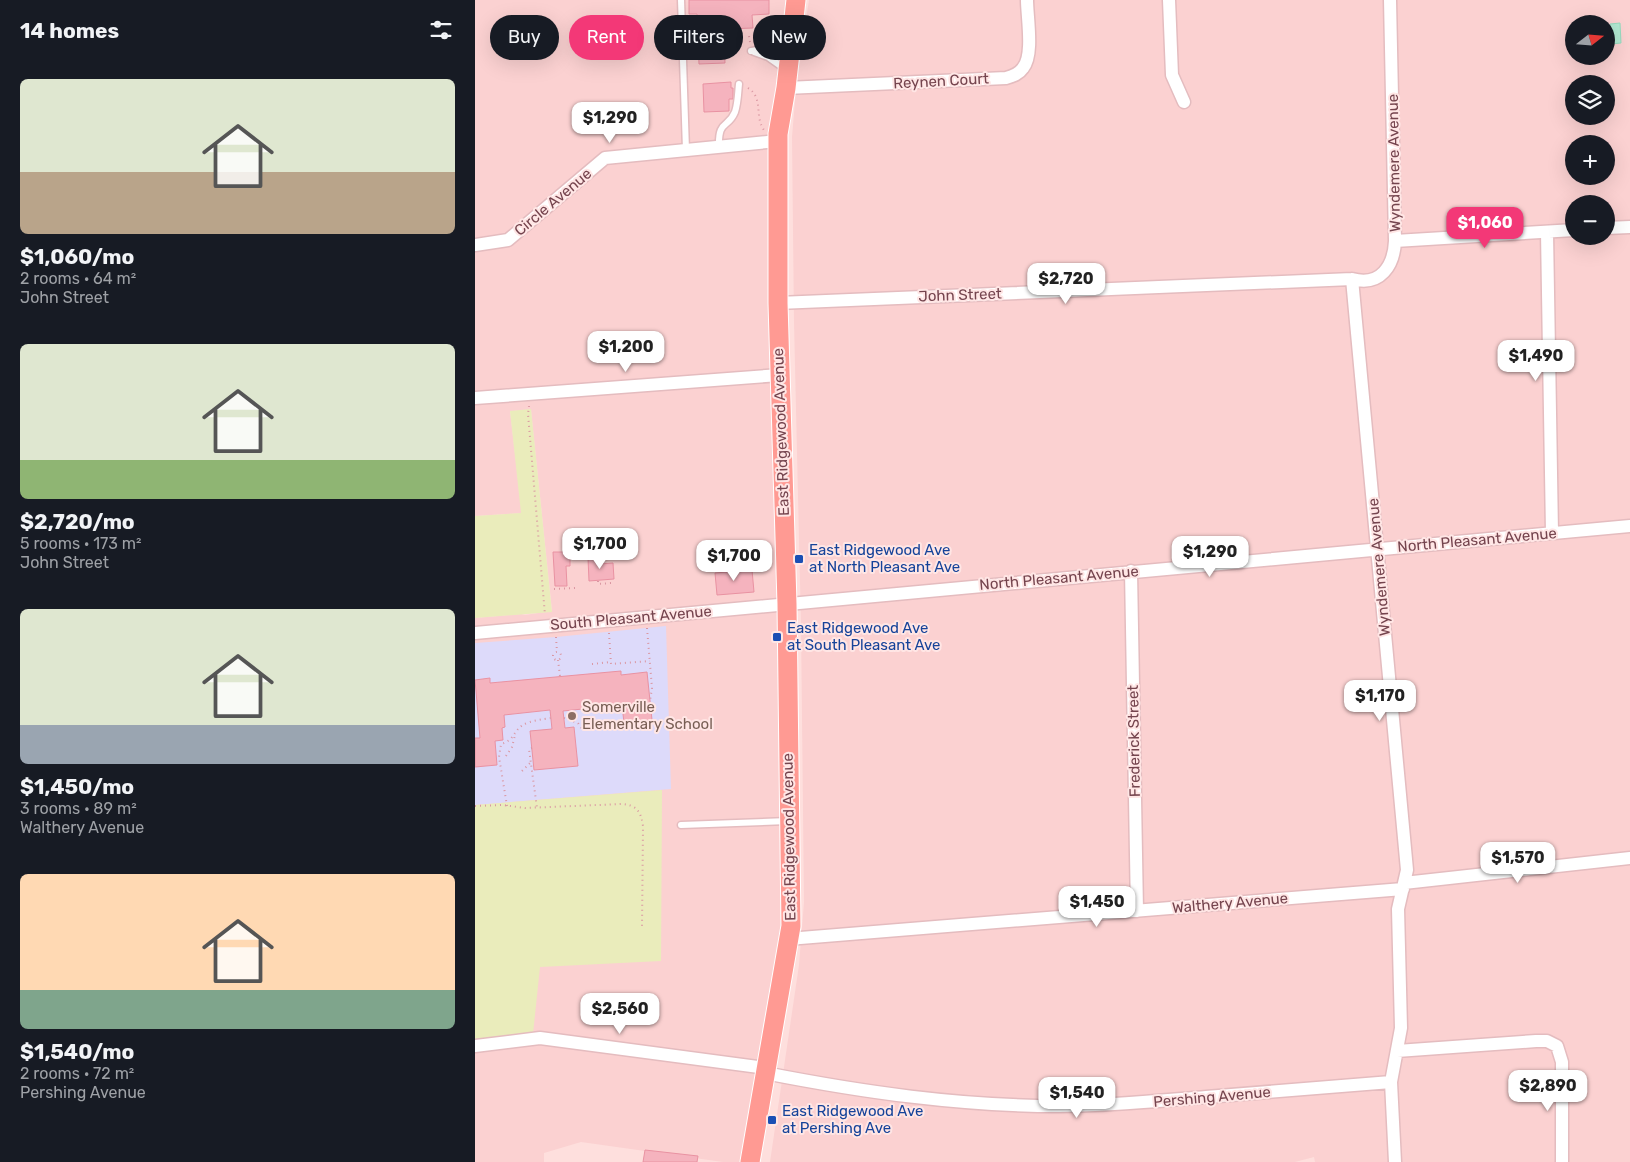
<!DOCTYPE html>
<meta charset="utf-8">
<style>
body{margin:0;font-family:Rubik,sans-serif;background:#20242c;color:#f1f3f6;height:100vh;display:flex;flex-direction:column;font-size:19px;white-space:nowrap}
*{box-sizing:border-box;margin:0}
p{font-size:16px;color:#9ea1a6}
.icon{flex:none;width:28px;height:28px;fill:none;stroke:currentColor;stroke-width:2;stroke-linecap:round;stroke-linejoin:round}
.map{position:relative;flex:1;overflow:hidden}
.side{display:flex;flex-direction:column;background:#171b24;width:475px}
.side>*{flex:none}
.hud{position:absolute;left:15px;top:15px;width:475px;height:45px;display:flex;gap:10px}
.needle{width:32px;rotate:73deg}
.controls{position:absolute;left:1090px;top:15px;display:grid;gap:10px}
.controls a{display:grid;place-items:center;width:50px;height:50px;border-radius:50%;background:#171b24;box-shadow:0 5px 20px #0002;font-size:25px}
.price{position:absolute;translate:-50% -42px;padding:0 11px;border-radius:10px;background:#fff;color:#222;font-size:16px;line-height:32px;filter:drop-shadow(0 1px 2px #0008)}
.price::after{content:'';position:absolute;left:50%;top:30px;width:15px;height:11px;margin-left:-8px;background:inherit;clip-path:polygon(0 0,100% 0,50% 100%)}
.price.current{background:#f33877;color:#fff}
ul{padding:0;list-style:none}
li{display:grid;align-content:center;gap:10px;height:265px;padding:0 20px}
li span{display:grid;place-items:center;height:155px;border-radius:8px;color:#555}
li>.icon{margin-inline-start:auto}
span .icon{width:90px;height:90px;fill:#fffc;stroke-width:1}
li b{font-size:21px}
h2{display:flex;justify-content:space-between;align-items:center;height:60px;padding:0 20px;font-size:21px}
.tag{padding:0 18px;border-radius:22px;background:#171b24;box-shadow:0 5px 20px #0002;font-size:18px;line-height:45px}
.tag.current{background:#f33877;color:#fff}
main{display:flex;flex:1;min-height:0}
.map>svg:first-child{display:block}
.residential{fill:#fbd1d1;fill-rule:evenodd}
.education{fill:#dddafa}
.green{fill:#eaecbb}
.water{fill:#b1e8d1;stroke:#96dbbf}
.building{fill:#f5b3be;stroke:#e992a2}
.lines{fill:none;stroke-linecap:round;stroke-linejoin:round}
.service-casing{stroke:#e4bcbf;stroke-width:9}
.minor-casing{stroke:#e4bcbf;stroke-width:15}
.primary-casing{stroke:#fff;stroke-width:21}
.path{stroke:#da97a2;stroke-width:2;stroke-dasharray:1 4;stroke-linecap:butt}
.service{stroke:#fff;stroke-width:6}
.minor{stroke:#fff;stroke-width:12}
.primary{stroke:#ff9a93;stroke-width:19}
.transit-dot{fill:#1a4fb4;stroke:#ffe6e5;stroke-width:2}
.education-dot{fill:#8d6e63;stroke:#ffe6e5;stroke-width:2}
.labels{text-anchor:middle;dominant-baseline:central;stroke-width:4;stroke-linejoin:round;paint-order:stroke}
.street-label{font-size:15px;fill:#75444e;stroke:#ffe6e5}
.transit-label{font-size:15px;fill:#164399;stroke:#ffe6e5;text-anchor:start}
.education-label{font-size:15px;fill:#785e54;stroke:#ffe6e5;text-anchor:start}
</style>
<main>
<section class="side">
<h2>14 homes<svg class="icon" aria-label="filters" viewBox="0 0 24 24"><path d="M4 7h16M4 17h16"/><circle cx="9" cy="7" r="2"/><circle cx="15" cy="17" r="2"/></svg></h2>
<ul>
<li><span style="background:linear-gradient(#dfe7d0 60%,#b9a48a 0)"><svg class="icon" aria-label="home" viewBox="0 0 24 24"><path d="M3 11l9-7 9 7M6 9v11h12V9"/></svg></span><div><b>$1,060/mo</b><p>2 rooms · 64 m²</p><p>John Street</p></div></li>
<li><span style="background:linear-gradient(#dfe7d0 75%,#8fb573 0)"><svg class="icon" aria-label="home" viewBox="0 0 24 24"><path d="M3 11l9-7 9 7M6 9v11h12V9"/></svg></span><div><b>$2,720/mo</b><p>5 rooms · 173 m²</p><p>John Street</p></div></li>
<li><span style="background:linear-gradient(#dfe7d0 75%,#9aa5b1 0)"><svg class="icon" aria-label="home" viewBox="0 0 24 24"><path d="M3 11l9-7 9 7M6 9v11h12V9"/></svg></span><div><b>$1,450/mo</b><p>3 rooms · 89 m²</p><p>Walthery Avenue</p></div></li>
<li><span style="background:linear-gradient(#ffd9b3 75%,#7fa58c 0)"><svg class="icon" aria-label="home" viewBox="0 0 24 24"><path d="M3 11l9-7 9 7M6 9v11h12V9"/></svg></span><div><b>$1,540/mo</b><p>2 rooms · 72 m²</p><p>Pershing Avenue</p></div></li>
</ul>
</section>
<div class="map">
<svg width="1155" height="1162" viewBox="0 0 1155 1162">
<rect width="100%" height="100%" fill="#fedfdd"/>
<!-- residential -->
<path class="residential" d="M0 0H321L311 88 316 926 275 1162H248L106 1142 69 1153V1162H0V618L46 614 50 615 77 611 56 410 35 411 47 513 0 516Z
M334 0H1155V1162H840L839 1157 820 1162H295L324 965 329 902 326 625 319 322 317 137 322 77ZM1099 24H1131V56H1099ZM1099 84H1131V116H1099ZM1099 144H1131V176H1099ZM1099 204H1131V236H1099Z"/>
<!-- education -->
<path class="education" d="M191 626 196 789 0 805V643L81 637Z"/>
<!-- green -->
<path class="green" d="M56 409 77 612 0 618V516L46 513 35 411Z
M187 790 186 961 65 967 58 1034 0 1040V805Z"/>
<!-- water -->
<path class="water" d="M1145 23 1146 43 1136 44 1135 24Z"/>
<!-- building -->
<path class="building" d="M214 0H294V14L277 15 278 28 251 29 252 41 249 42 250 63 224 64 222 14H214Z
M256 82V88H258V99H254V111L229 112 228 84Z
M106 532 107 548 94 549 93 533Z
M78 552H95V566H91L92 586H80Z
M124 557 125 564 138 563 139 579 114 581 113 558Z
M277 570 279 592 242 595 240 573Z
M146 671V675L172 672 177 720 149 723 147 705 88 711 90 728 99 727 103 766 59 770 55 731 77 729 75 710 29 715 30 727 27 728 28 740 20 741 22 765 0 767V738H5L0 680 15 678V683Z
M170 1150 223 1156 222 1162H168Z"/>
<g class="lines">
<!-- service casing -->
<g class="service-casing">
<path id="service" d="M206 0 211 150
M276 51C293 50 301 40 314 29
M279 52 293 57 310 69
M244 147C243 119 253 129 260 112 263 103 263 93 264 84
M206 825 313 821"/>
</g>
<!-- minor casing -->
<g class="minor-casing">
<path id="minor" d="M694 0 697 75 709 102
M311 88 531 78C538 76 544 74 548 68 559 55 552 17 552 0
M1131 228 1155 227
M1072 232 1077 533
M920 241 1099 230
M0 245 33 240 130 158 303 141
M877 279 932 870 923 909 926 1028 916 1082 920 1162
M303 303 877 279C906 287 919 265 920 241L915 0
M0 398 305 375
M656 571 662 911
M0 633 1155 526
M929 883 1155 858
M313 939 928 889
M0 1046 65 1038 291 1068
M922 1051 1061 1041H1072L1082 1046 1087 1062V1162
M290 1073C387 1092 484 1106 584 1106 633 1106 682 1101 731 1097 793 1092 855 1087 916 1082"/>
</g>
<!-- primary casing -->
<g class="primary-casing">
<path id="primary" d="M275 1162 316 926 312 604 303 303V134L311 88 321 0"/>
</g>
<!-- path -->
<path class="path" d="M275 42 274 36 284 35 288 28V23L304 22
M273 88C289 98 279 116 289 130
M54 406 53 414 70 615
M123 581V584L136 583
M79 589 100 588
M172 628 177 688 175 701
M134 633 136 664 175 661
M81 637 82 652
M78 656a4 4 0 1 1 8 0a4 4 0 1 1-8 0Z
M83 660 85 676
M117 664 136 662
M89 718 103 723 106 728
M57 748 54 749 62 808
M31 756 37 747 40 735
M47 771 56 762
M0 806 28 805 50 808 147 804C162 805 166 812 168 826L167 929
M32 806 24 757 26 744C40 740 38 731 48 725 54 721 69 719 76 718"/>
<!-- service -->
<use href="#service" class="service"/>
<!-- minor -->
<use href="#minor" class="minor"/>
<!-- primary -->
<use href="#primary" class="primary"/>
</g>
<!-- markers -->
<g class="transit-dot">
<rect x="319" y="554" width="10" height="10" rx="2.5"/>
<rect x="297" y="632" width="10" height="10" rx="2.5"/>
<rect x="292" y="1115" width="10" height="10" rx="2.5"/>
</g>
<circle class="education-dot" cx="97" cy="716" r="5"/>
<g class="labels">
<!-- street labels -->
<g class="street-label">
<text transform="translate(466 81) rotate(-3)">Reynen Court</text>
<text transform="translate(919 163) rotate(-91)">Wyndemere Avenue</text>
<text transform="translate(78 202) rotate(-40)">Circle Avenue</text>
<text transform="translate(485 295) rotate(-2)">John Street</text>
<text transform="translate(306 432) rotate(-92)">East Ridgewood Avenue</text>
<text transform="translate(1002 540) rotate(-5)">North Pleasant Avenue</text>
<text transform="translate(904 567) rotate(-95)">Wyndemere Avenue</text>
<text transform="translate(584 578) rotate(-5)">North Pleasant Avenue</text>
<text transform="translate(156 618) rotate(-5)">South Pleasant Avenue</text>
<text transform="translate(659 741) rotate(-91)">Frederick Street</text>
<text transform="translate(314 837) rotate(-91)">East Ridgewood Avenue</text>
<text transform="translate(755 903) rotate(-5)">Walthery Avenue</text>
<text transform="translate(737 1097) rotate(-5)">Pershing Avenue</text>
</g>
<!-- transit labels -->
<g class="transit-label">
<text x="334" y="550">East Ridgewood Ave<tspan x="334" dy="17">at North Pleasant Ave</tspan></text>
<text x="312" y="628">East Ridgewood Ave<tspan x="312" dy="17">at South Pleasant Ave</tspan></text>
<text x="307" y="1111">East Ridgewood Ave<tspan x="307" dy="17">at Pershing Ave</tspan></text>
</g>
<!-- education labels -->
<g class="education-label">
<text x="107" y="707">Somerville<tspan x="107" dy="17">Elementary School</tspan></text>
</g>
</g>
</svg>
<div class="controls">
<a><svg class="needle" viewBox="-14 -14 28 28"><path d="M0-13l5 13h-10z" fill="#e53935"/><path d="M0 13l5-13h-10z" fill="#9ea1a6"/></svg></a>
<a><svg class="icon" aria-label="layers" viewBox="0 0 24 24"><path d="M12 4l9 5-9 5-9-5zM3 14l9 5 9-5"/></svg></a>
<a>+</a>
<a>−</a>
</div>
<b class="price" style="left:135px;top:144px">$1,290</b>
<b class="price current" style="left:1010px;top:249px">$1,060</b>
<b class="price" style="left:591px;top:305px">$2,720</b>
<b class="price" style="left:151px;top:373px">$1,200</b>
<b class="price" style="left:1061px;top:382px">$1,490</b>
<b class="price" style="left:125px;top:570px">$1,700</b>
<b class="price" style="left:735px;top:578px">$1,290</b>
<b class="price" style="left:259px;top:582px">$1,700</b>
<b class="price" style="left:905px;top:722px">$1,170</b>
<b class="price" style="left:1043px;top:884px">$1,570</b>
<b class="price" style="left:622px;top:928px">$1,450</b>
<b class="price" style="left:145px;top:1035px">$2,560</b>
<b class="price" style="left:1073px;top:1112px">$2,890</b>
<b class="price" style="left:602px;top:1119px">$1,540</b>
<div class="hud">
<a class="tag">Buy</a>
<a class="tag current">Rent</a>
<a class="tag">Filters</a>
<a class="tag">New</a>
</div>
</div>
</main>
